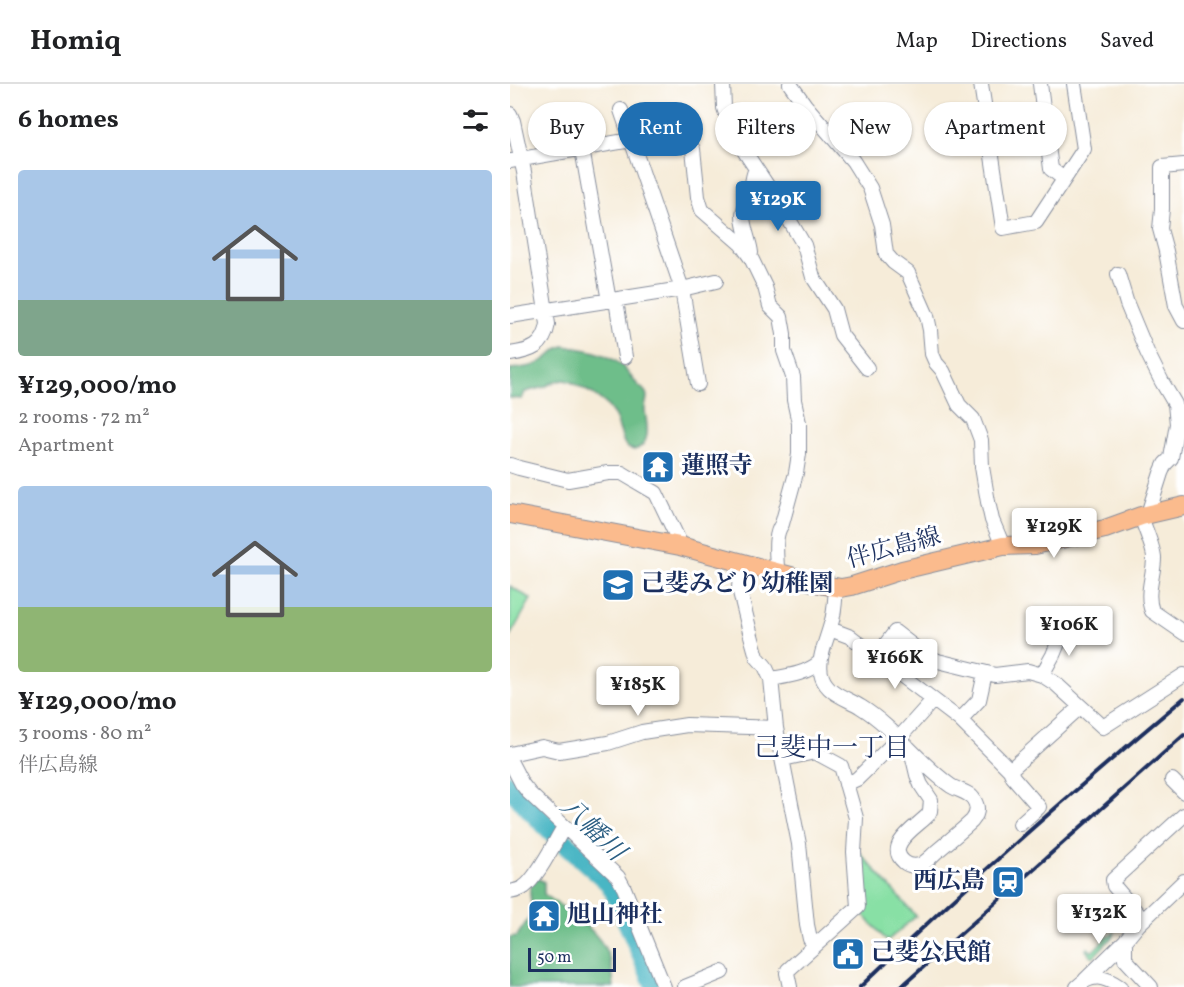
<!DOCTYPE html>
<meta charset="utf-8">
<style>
body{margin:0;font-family:Vollkorn,"Noto Serif JP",serif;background:#f6f6f6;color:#202124;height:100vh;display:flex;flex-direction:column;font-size:22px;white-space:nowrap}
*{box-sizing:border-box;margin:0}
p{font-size:20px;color:#757577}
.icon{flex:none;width:33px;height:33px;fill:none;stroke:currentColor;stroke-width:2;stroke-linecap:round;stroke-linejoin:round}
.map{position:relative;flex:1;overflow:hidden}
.sheet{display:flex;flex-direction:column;background:#fff;width:510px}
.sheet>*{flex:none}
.top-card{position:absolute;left:18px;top:18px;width:566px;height:54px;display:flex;gap:12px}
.scale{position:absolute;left:18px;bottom:15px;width:88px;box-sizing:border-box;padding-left:6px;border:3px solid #1b2f5e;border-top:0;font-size:16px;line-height:21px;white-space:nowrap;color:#1b2f5e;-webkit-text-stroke:4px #fff;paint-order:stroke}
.price{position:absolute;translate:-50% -51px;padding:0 14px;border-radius:6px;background:#fff;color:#222;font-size:20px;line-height:39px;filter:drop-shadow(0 2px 3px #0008)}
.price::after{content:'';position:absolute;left:50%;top:36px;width:18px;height:14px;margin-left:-9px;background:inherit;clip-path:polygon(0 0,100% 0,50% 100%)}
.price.current{background:#1f6fb2;color:#fff}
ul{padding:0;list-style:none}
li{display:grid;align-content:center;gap:12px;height:318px;padding:0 18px}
li span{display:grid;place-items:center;height:186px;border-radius:6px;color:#555}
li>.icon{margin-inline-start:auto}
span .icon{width:108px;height:108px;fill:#fffc;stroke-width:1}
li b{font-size:26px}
h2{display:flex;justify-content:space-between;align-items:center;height:72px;padding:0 18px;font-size:26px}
.chip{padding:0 21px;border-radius:27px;background:#fff;box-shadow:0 2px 4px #0004;font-size:21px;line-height:54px}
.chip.current{background:#1f6fb2;color:#fff}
header{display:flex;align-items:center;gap:36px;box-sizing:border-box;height:84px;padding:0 30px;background:#fff;border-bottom:2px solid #e0e0e0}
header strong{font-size:28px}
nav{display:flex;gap:33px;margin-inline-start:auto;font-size:21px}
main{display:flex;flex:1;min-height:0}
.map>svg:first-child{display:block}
.green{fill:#88e0a5;stroke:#528882;stroke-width:1.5}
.forest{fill:#6ebe8a;stroke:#447674;stroke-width:1.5}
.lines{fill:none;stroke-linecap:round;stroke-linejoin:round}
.river{stroke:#49b6c4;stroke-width:21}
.minor-casing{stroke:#888e9c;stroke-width:16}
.major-casing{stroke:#888e9c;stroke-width:20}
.minor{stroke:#fff;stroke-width:14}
.major{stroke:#fbbb8d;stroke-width:18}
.rail{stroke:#1b2f5e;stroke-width:4}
.labels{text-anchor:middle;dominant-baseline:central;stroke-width:6;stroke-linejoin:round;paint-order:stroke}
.poi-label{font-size:24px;font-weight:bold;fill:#1b2f5e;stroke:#fff;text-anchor:start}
.street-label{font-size:24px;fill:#1b2f5e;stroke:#fff}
.neighbourhood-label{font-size:26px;fill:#1b2f5e;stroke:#fff}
.water-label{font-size:26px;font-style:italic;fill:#2b5e82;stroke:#fff}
</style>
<header>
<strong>Homiq</strong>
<nav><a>Map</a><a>Directions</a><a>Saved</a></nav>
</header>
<main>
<section class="sheet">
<h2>6 homes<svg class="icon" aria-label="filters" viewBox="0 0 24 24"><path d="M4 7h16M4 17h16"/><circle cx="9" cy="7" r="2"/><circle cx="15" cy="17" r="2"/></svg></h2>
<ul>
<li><span style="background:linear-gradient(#a9c7e8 70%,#7fa58c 0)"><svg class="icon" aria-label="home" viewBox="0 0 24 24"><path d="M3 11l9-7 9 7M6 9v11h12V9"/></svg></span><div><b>¥129,000/mo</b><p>2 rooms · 72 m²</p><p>Apartment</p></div></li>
<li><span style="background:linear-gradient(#a9c7e8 65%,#8fb573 0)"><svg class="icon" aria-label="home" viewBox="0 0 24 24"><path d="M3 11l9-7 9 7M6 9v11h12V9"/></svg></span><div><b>¥129,000/mo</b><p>3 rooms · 80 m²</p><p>伴広島線</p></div></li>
</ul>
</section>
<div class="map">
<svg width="674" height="903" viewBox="0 0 674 903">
<rect width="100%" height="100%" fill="#fff"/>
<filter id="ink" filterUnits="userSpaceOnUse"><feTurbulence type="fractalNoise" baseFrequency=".0167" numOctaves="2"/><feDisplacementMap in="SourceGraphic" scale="12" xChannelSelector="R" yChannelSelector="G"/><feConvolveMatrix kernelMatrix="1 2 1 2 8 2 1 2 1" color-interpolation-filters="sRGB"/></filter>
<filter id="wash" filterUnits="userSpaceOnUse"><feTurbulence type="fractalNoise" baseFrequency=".008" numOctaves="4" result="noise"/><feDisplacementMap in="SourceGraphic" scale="24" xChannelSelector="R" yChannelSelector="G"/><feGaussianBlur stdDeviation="1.35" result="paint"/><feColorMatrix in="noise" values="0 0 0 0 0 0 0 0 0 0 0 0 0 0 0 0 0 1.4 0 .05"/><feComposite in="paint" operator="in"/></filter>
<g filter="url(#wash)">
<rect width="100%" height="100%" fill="#f6ecd9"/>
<!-- green -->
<path class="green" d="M0 502 21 515 0 552Z
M349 768 406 832 377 857 351 828Z
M605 848 604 851 584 872H581L576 866 578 864 582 868 596 854Z"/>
<!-- forest -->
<path class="forest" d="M54 262C74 265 96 268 111 281 117 287 123 296 129 302 132 304 134 306 136 309 139 315 134 320 135 327 137 341 142 361 124 366L118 364 114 359 105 332 96 320 83 310 61 298 55 296 46 297 34 303 15 308 12 315 0 314V285C12 284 24 283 34 276 42 271 45 264 54 262Z
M27 794 34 798V810C56 826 88 844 98 871 102 881 103 892 104 903H0V853L7 852C11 845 21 834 21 826 23 812 14 807 27 794Z"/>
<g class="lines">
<!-- river -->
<path class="river" d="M0 701 15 720 45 750 99 798 104 806 146 903"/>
</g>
</g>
<g filter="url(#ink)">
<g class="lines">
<!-- minor casing -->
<g class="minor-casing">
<path id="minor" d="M213 0 214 24 223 50 274 127 294 161 303 193 324 225 331 251 357 284
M280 0 295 21 343 77 360 104 372 141 376 170 383 178 398 189 417 232 420 246 422 270 426 279 433 287 449 321 463 335 471 356 472 383 478 418 482 436 493 462
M471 0 493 144 526 138 574 65 564 0
M530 0 541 85 554 95
M111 26 172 205 188 300
M0 30 3 37 14 88 38 240C34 263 21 267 0 270
M72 65 99 217
M183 65 188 113 192 126 231 160 241 174 255 203 260 222 271 233 274 250V267L283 293 284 316 289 339V370L286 389 272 440C263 452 267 472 267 487
M0 77 121 56
M674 81 652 83V125L650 145 656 167 666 222 674 237
M241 169C240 157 233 145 233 131 233 123 240 117 241 109 243 99 241 95 246 85
M608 190 617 220 637 268 652 298 665 320 667 340 661 374 655 380 651 389 638 430
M106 216 115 273
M0 232 172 205 206 197
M0 381 9 384 58 396 98 389H112L117 392 146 409 169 457 170 462
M631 432C634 443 644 464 644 474 644 492 635 509 642 527L674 549
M231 478 229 504 240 548 247 573 255 582 261 595 266 644 289 760 297 841 300 855 305 861
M326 503C325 515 325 528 321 540 317 556 306 577 312 593 318 610 337 614 351 623 385 644 408 679 441 702 449 707 460 708 464 716 469 724 467 731 462 737 450 748 438 758 426 768 422 772 417 777 412 780 406 783 399 782 394 778 374 761 408 742 418 731L420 727 421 716 411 701 407 691 403 674 397 662
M320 545 341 553 450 636 500 686 503 693 529 723 510 740
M367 572 385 548 416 572 428 577 485 591 518 587 532 591 546 600 593 643 674 591
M532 591 543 571 556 540
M261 595C278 592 296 590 310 578
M450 636 469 616 475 589
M0 670 32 663 49 667 98 659 132 648 177 641 266 644
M273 675 305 668 331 682 346 734 344 768 348 823 278 886 277 889 280 903
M0 677 12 700 19 709 108 793 114 804 154 903
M500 686 570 623
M662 696 674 708
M336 700 347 695 389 654 423 616
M0 808C5 807 10 806 14 803 28 793 44 759 54 743
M628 841 629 831 604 802 603 796 674 731
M615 857V875L641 903
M575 896 615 857 628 841 674 797
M175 903 212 888
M567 903C582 889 594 892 610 903"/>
</g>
<!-- major casing -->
<g class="major-casing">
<path id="major" d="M0 430 170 462 314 501 331 504 342 502 392 486 493 462 525 461 595 445 631 432 674 422"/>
</g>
<!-- minor -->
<use href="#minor" class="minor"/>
<!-- major -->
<use href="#major" class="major"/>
<!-- rail -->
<path class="rail" d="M350 903C454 803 563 707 674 614
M391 903 674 651"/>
</g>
</g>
<!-- icons -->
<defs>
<g id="temple-square" transform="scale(1.725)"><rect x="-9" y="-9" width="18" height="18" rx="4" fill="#1f6fb2" stroke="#fff"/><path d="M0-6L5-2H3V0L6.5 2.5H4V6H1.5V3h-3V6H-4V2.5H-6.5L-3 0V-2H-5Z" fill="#fff"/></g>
<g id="school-square" transform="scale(1.725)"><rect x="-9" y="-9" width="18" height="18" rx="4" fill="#1f6fb2" stroke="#fff"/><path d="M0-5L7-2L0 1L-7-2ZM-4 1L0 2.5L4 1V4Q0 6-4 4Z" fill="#fff"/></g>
<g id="station-square" transform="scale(1.725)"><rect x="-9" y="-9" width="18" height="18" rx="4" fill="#1f6fb2" stroke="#fff"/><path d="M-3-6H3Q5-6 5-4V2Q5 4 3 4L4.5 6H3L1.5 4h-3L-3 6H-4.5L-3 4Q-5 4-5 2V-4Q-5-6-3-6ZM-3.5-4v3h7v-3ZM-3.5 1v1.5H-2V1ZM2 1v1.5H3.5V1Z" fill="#fff"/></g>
<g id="civic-square" transform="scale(1.725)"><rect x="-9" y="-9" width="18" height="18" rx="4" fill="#1f6fb2" stroke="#fff"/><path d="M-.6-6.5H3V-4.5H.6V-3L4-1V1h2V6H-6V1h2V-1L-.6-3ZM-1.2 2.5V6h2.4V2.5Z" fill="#fff"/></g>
</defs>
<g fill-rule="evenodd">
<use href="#temple-square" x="148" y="383"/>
<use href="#school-square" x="108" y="501"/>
<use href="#station-square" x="498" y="798"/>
<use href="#temple-square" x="34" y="832"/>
<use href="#civic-square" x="338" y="870"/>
</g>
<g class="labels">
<!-- poi labels -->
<g class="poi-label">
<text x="171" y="383">蓮照寺</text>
<text x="131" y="501">己斐みどり幼稚園</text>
<text x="475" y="798" text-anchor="end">西広島</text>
<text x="57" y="832">旭山神社</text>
<text x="361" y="870">己斐公民館</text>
</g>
<!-- street labels -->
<g class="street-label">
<text transform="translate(384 465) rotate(-15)">伴広島線</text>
</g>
<!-- neighbourhood labels -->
<g class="neighbourhood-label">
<text x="322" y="665">己斐中一丁目</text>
</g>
<!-- water labels -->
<g class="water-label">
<text transform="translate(82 746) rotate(44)">八幡川</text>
</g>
</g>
</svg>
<div class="scale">50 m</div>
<b class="price current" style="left:268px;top:148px">¥129K</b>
<b class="price" style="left:544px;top:475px">¥129K</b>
<b class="price" style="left:559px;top:573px">¥106K</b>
<b class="price" style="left:385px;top:606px">¥166K</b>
<b class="price" style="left:128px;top:633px">¥185K</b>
<b class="price" style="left:589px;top:861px">¥132K</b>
<div class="top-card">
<a class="chip">Buy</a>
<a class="chip current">Rent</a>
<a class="chip">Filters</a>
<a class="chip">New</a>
<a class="chip">Apartment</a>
</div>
</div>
</main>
